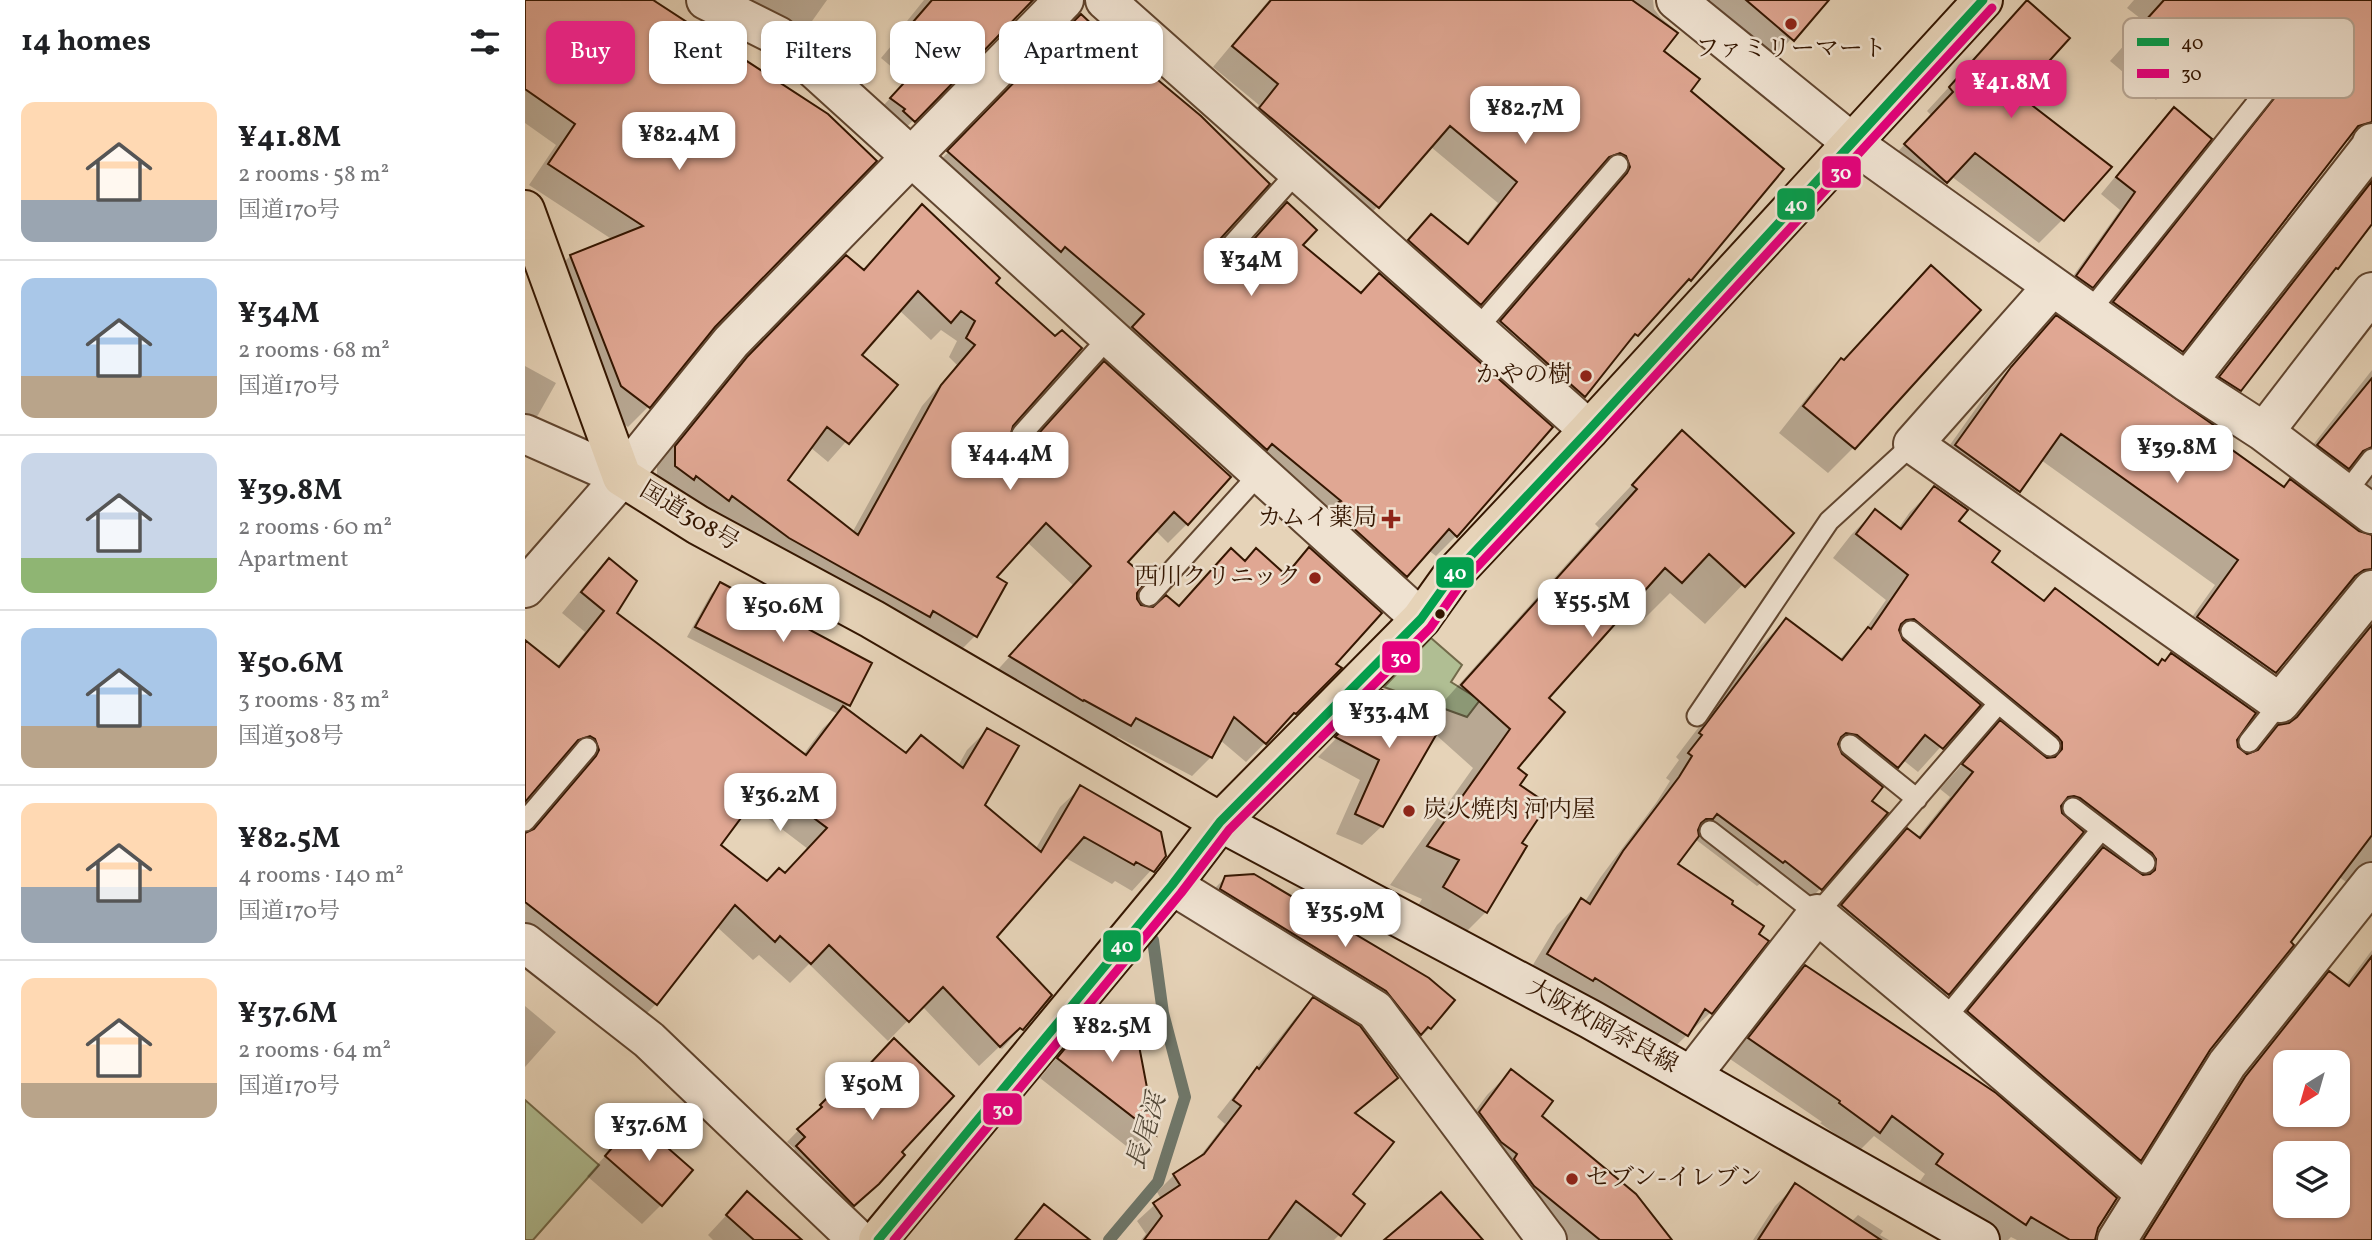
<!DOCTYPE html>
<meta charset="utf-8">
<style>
body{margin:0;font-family:Vollkorn,"Noto Serif JP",serif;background:#f6f6f6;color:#202124;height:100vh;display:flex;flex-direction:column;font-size:26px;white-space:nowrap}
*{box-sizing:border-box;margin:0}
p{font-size:23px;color:#757577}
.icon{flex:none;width:38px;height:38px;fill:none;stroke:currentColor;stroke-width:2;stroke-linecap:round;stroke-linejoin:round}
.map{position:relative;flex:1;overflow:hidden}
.drawer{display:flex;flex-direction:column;background:#fff;width:525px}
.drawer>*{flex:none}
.hud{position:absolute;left:21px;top:21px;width:665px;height:63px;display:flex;gap:14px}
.needle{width:46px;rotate:217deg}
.buttons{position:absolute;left:1748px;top:1050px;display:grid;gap:14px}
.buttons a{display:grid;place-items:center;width:77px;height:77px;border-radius:14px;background:#fff;box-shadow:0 2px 5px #0004;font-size:35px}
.price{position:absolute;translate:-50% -60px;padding:0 16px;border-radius:14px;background:#fff;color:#222;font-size:23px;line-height:46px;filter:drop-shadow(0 2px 4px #0008)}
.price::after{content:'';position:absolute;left:50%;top:42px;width:21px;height:16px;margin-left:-10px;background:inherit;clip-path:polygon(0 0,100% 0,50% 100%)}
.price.on{background:#db2777;color:#fff}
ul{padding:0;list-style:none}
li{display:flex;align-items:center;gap:21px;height:175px;padding:0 21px}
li+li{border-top:2px solid #e0e0e0}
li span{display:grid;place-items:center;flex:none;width:196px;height:140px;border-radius:14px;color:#555}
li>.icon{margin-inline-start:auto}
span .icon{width:84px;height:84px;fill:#fffc;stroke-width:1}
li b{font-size:30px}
h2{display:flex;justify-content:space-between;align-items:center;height:84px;padding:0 21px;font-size:30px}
.tag{padding:0 24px;border-radius:14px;background:#fff;box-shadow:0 2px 5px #0004;font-size:24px;line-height:63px}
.tag.on{background:#db2777;color:#fff}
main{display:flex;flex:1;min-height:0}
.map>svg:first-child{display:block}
.green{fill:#b0be93;stroke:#726a4a;stroke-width:2}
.shadow{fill:#0003;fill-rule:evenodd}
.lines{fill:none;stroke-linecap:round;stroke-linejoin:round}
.stream{stroke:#6f776a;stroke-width:12}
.building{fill:#e0a793;stroke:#341601;stroke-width:2;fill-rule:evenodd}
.service-casing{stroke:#60452f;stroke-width:23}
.minor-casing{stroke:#60452f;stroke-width:42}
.secondary-casing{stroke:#341601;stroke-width:42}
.trunk-casing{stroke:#341601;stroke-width:42}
.service{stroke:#efe2d1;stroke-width:19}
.minor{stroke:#efe2d1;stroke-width:38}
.secondary{stroke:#efe2d1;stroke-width:38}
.trunk{stroke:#e6d3b8;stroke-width:38}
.bus-1-casing{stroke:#efe2d1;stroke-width:14}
.bus-2-casing{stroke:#efe2d1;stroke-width:14}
.bus-1{stroke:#039f4d;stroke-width:9}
.bus-2{stroke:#e5007d;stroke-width:9}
.poi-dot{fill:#8f2418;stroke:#efe2d1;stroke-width:2.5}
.bus-dot{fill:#341601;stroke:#efe2d1;stroke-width:2.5}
.labels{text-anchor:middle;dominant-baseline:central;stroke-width:5;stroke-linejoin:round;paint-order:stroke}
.poi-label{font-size:24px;fill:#341601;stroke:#efe2d1;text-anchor:end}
.street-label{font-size:24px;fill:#341601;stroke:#efe2d1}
.water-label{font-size:26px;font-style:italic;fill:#514636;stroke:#efe2d1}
.key{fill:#efe2d1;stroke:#b7a593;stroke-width:2}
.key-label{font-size:19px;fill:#341601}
.line-badge{stroke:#efe2d1;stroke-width:2.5}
.badge-label{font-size:19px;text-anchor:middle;font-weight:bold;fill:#fff}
</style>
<main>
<section class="drawer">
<h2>14 homes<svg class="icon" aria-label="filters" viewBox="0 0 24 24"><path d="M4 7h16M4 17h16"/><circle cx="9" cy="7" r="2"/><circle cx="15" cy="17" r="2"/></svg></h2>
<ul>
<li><span style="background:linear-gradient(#ffd9b3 70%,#9aa5b1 0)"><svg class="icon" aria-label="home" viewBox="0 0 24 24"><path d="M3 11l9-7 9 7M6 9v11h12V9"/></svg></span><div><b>¥41.8M</b><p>2 rooms · 58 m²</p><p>国道170号</p></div></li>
<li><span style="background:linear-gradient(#a9c7e8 70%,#b9a48a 0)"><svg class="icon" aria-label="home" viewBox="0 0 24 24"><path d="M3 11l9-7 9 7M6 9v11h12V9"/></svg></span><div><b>¥34M</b><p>2 rooms · 68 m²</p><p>国道170号</p></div></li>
<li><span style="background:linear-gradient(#c9d6e8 75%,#8fb573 0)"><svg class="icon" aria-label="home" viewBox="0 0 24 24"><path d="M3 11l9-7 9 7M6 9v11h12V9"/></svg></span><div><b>¥39.8M</b><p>2 rooms · 60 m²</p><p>Apartment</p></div></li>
<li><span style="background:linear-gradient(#a9c7e8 70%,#b9a48a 0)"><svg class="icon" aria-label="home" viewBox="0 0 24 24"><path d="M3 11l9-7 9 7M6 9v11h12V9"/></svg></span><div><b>¥50.6M</b><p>3 rooms · 83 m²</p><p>国道308号</p></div></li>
<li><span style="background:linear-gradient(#ffd9b3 60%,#9aa5b1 0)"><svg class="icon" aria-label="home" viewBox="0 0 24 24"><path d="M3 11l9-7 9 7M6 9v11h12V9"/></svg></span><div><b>¥82.5M</b><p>4 rooms · 140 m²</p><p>国道170号</p></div></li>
<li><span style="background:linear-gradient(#ffd9b3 75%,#b9a48a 0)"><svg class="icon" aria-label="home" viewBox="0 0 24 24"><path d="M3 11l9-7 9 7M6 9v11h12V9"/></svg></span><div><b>¥37.6M</b><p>2 rooms · 64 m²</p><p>国道170号</p></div></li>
</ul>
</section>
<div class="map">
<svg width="1847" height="1240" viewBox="0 0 1847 1240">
<rect width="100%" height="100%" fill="#e6d3b8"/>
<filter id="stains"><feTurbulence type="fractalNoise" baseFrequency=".00286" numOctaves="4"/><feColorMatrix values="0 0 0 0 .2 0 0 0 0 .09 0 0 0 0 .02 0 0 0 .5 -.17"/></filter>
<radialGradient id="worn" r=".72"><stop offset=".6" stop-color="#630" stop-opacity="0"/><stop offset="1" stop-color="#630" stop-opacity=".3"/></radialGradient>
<!-- green -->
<path class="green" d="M906 638 937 665 926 682 955 700 942 717 859 687Z
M0 1100 74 1165 8 1240H0Z"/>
<!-- shadow -->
<path class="shadow" d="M0 0H132L129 3 189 326 123 407 103 427 76 406 25 277 45 256 88 240 4 185 31 145 0 123Z
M185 0H302L280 31 260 51Z
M399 0H506L368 141 346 119 382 80 356 58 377 33 374 31Z
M744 0H1128L1129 9 1136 18 1152 31 1137 51 1163 91 1165 279 1144 299 1038 416 956 343 1082 195 1086 188 1081 176 1073 172 1066 175 955 304 935 324 864 261 886 237 940 245 973 203 906 147 833 228 715 129 734 105 688 67Z
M1138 0H1301L1247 60Z
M1609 0H1847V149L1836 140 1820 141 1656 351 1638 369 1571 321 1741 106 1674 58 1671 61 1669 59 1631 100 1585 61 1620 22 1602 8Z
M1503 1 1493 96 1537 220 1514 243 1426 176 1397 205 1357 168 1407 116 1402 111Z
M535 37 686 248 683 260 688 267 695 270 703 267 762 204 776 245 931 536 911 556 903 550 860 596 403 173Z
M1649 110 1566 287 1550 303 1536 293 1595 210 1576 194 1632 126Z
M1847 176V221L1822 249 1803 235Z
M378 225 468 283 486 425 483 437 488 445 503 446 560 382 662 524 643 543 630 530 600 562 611 592 610 600 615 607 653 608 706 551 719 562 759 576 784 550 808 664 814 668 721 762 695 740 686 757 667 776 593 737 585 744 467 676 549 586 502 542 470 578 450 636 431 655 132 485V467L204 378 321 257 338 271ZM374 310 406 340 416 330 432 341 424 357 432 365 397 406 327 533 260 481 285 447 303 462 371 385 335 356Z
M1790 257 1715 390 1705 399 1686 387Z
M1531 318 1682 434 1758 489 1845 538 1835 478 1825 470 1769 469 1847 370V900L1814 877 1683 1049 1614 1160 1591 1183 1420 1036 1554 873 1573 854 1552 837 1422 994 1398 1018 1293 930 1358 854 1382 830 1392 838 1425 797 1415 789 1470 728 1448 711 1393 772 1378 760 1353 786 1295 889 1272 912 1235 884 1232 886 1170 839 1150 864 1185 1013 1137 1059 1000 978 1032 925 1056 901 1059 903 1075 878 1131 803 1145 781 1141 778 1154 760 1151 757 1237 644 1261 620 1314 660 1335 637 1361 600 1308 558 1326 535 1350 511 1373 529 1385 512 1409 488 1464 562 1710 739 1711 748 1721 756 1727 754 1754 726 1763 725 1841 629 1845 620 1826 592 1814 593 1750 672 1726 696 1649 642 1690 585 1516 460 1493 491 1469 515 1407 470 1462 393Z
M1317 361 1329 447 1303 473 1254 433 1291 386Z
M0 366 31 383 13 415 0 428Z
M1157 432 1267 533 1180 624 1145 593 1118 620 1103 607 1021 698 990 768 994 843 961 912 923 950 881 926 897 899 865 885 948 768 910 734 857 826 837 845 811 834 835 780 793 757 857 692 904 718 1074 528 1070 524Z
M84 560 90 613 278 755 298 728 313 714 162 637 186 594 196 584 323 705 319 709 379 754 396 737 433 766 442 750 462 730 457 805 510 850 535 807 556 787 639 856 607 891 590 881 587 884 539 857 470 937 525 995 477 1049 474 1047 454 1066 397 1006 363 1041 284 964 265 983 234 955 228 960 191 926 131 1004 111 1024 0 938V834L4 835 52 778 54 765 44 756H37L0 799V647L31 668 60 632 37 613 64 580ZM224 804 283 849 259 875 242 883 193 845Z
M728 876 905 1028 879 1053 675 903 701 877Z
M1847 950V1240H1610L1696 1103 1780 997 1804 973 1821 985ZM1760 1062H1813V1115H1760ZM1760 1153H1813V1206H1760Z
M1280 967 1572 1228 1569 1240H1492L1486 1237 1483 1240H1475L1393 1184 1400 1174 1349 1136 1334 1151 1295 1123 1297 1122 1205 1059 1260 987Z
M788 1000 871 1078 830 1114 826 1195 815 1234 809 1240H616L621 1234 612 1221 636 1199 632 1192 649 1175 672 1160 700 1124 692 1117 771 1017Z
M0 1006 31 1032 0 1067Z
M575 1009 610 1036 629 1135 610 1153 515 1078 556 1028Z
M986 1071 1015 1116 1145 1240H1021L931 1137 962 1095Z
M321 1081 377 1155 317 1216 261 1158 270 1149 262 1142Z
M111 1122 136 1205 117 1224 62 1176Z
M1271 1185 1326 1222 1333 1215 1358 1231 1355 1235 1364 1240H1228L1250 1206Z
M222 1193 274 1240H188L183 1235Z
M519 1206 562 1240H489Z"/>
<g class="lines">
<!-- stream -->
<path class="stream" d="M584 1240 633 1182 660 1097 638 1013 628 940"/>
</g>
<!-- building -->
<path class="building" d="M0 0H128L303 114 352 161 190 327 125 408 96 386 45 255 118 226 23 164 50 124 0 89Z
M407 0H508L390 122 378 111 380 109 365 98 401 59 375 37Z
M746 0H1107L1153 33 1139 51 1175 79 1166 91 1259 169 1166 281 1164 279 1113 336 1110 334 1060 397 975 321 1102 173 1105 167 1101 156 1095 153 1084 157 956 305 883 240 906 214 943 244 992 182 925 126 854 208 734 108 753 84 707 46Z
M1221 0H1304L1269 41Z
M1502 0 1545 38 1497 91 1499 92 1495 96 1587 167 1539 221 1450 153 1422 183 1379 144 1428 92 1424 87Z
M1639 0H1847V122L1833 126 1658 352 1588 302 1758 87 1693 40 1690 44 1687 41 1650 83 1602 41Z
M556 14 607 62 609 60 676 116 745 184 687 248 685 259 689 266 695 268 706 265 762 202 792 230 778 245 836 293 854 273 1028 427 932 537 924 529 882 577 813 514 819 507 814 502 816 501 747 444 742 450 607 327 619 314 540 247 536 252 422 151Z
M1649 107 1687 139 1568 288 1551 276 1610 192 1591 177Z
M1847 181V224L1813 269 1811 268 1716 391 1694 377Z
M397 204 475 278 471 283 530 336 537 330 557 348 488 426 485 437 489 444 500 446 506 442 579 361 706 477 663 525 649 512 603 562 623 579 612 593V599L616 605 628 607 641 595 654 606 706 548 720 561 731 548 761 575 784 547 857 613 811 664 817 668 771 714 769 713 741 744 709 717 687 758 611 718 606 726 559 700 558 701 484 656 566 566 521 523 472 577 482 583 452 637 408 611 405 617 264 538 207 496 204 501 171 476 169 480 150 466V446L222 357 321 255 339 270ZM393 291 426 323 436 311 450 321 441 338 450 345 416 385 333 535 263 480 302 427 324 444 373 385 337 355Z
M1406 265 1456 310 1330 449 1278 406 1316 358 1319 360Z
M1531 315 1690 426 1685 434 1759 487 1765 479 1834 531 1847 535V569L1839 570 1830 576 1751 673 1672 617 1713 560 1536 434 1495 492 1430 445 1486 367Z
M1847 378V447L1838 451 1824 469 1792 445Z
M1157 430 1269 533 1220 587 1184 554 1157 583 1140 568 1024 698 1040 712 993 768 1002 775 995 785 1023 804 997 843 1002 846 962 913 918 887 934 860 902 846 985 729 936 685 1112 489 1107 485Z
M1409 486 1443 510 1434 521 1475 551 1467 562 1519 601 1530 588 1633 665 1637 659 1640 661 1646 653 1731 713 1712 740 1713 747 1722 754 1733 750 1753 725 1764 723 1772 717 1847 625V835L1766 942 1769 945 1685 1050 1616 1161 1442 1011 1578 847 1618 875 1625 874 1630 870 1631 859 1627 853 1555 798 1549 796 1543 797 1536 806 1537 813 1559 832 1424 995 1316 905 1382 828 1395 838 1448 772 1437 764 1475 720 1522 758 1530 757 1537 749V742L1533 737 1389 619 1381 620 1376 624 1374 630 1378 640 1456 705 1418 749 1400 735 1373 768 1332 735 1321 733 1316 737 1313 744 1317 754 1358 787 1347 801 1363 813 1297 890 1260 861 1258 863 1192 814 1188 819H1181L1176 823 1173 830 1174 836 1153 864 1208 901 1207 904 1239 926 1234 934 1244 941 1187 1014 1180 1009 1163 1036 1070 978 1068 981 1022 954 1056 898 1065 904 1098 851 1154 777 1167 756 1163 753 1177 735 1174 733 1261 618 1317 660 1343 627 1346 629 1383 575 1331 534 1350 509 1376 529Z
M84 558 112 581 92 613 281 755 318 706 381 753 396 735 438 768 462 728 494 746 460 805 516 852 555 785 636 832 641 856 629 872 611 862 609 865 559 837 472 937 527 995 498 1030 495 1028 475 1047 418 987 384 1022 304 945 286 964 255 936 250 942 210 905 132 1005 0 902V833L9 829 71 756 74 750 70 739 65 736 53 740 0 802V640L34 667 79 611 56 592ZM242 783 302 828 260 873 254 868 242 881 196 845Z
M195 582 347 663 325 706 170 627Z
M857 690 918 723 858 827 830 814 854 760 810 737Z
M729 874 904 978 930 1000 906 1029 903 1027 896 1035 861 991 695 889 700 876Z
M1847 956V1240H1618L1720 1077 1804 971 1824 986ZM1760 1062H1813V1115H1760ZM1760 1153H1813V1206H1760Z
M1280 965 1471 1093 1592 1198 1573 1228 1570 1240H1545L1506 1217 1501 1225 1411 1164 1418 1154 1367 1116 1355 1133 1314 1103 1315 1101 1223 1038Z
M788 997 835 1026 873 1078 830 1113 869 1142 828 1194 840 1204 816 1236 771 1201 743 1240H619L637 1216 628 1203 655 1185 648 1174 679 1154 716 1106 708 1100 732 1067 734 1069Z
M575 1006 612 1035 631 1135 532 1058Z
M369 1038 429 1096 377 1152 380 1155 354 1184 329 1206 271 1146 280 1137 272 1129 297 1107 295 1105 321 1079 326 1084Z
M986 1069 1028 1101 1017 1116 1111 1194 1147 1240H1075L1009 1186 989 1159 992 1154 976 1142 954 1112Z
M111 1120 168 1170 137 1206 80 1156Z
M1270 1183 1356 1240H1233Z
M222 1191 277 1240H229L201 1215Z
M916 1192 958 1240H859Z
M519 1204 565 1240H490Z"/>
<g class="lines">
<!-- service casing -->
<g class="service-casing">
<path id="service" d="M697 256 773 171
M1564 312 1741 91
M951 330 1093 165
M497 434 584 337
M1820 494 1847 459
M624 596 735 473
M1386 631 1525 746
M1172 716 1304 521 1388 444
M1724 742 1755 703
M1325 745 1392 799
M1548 808 1620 863
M0 821 62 748
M1185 831 1292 914 1473 704
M1419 1020 1576 830"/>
</g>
<!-- minor casing -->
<g class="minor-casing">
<path id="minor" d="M181 0 253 36 896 619
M580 0 1064 430
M1151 0 1326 142 1662 382 1739 432 1847 514
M1527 287 1388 444 1755 703 1847 590
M1662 382 1845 148 1847 143
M1739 432 1847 292
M0 434 97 477
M0 588 97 477 206 342 539 0
M647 885 850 1010 1022 1240
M0 943 124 1040 333 1240
M1166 1076 1292 914 1419 1020 1621 1194
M1592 1240 1702 1064 1847 882"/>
</g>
<!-- secondary casing -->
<g class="secondary-casing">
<path id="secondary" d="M695 822 1065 1019 1455 1240"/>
</g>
<!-- trunk casing -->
<g class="trunk-casing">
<path id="trunk" d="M0 210 97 477 173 525 347 619 695 822
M353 1240 647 885 695 822 896 619 926 577 1064 430 1458 0"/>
</g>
<!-- service -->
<use href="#service" class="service"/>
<!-- minor -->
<use href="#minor" class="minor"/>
<!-- secondary -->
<use href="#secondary" class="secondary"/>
<!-- trunk -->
<use href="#trunk" class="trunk"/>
<!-- bus-1 casing -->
<g class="bus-1-casing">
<path id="bus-1" d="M353 1240 647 885 695 822 896 619 926 577 1064 430 1458 0"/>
</g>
<!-- bus-2 casing -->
<g class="bus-2-casing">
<path id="bus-2" d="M369 1240 656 893 704 830 905 628 935 585 1073 438 1467 8"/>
</g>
<!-- bus-1 -->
<use href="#bus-1" class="bus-1"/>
<!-- bus-2 -->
<use href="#bus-2" class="bus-2"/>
</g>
<!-- markers -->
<g class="poi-dot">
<circle cx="1266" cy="24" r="7"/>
<circle cx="1061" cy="376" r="7"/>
<path d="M862.5 508.5h7v7h7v7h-7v7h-7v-7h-7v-7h7z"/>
<circle cx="790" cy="578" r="7"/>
<circle cx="884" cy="811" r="7"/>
<circle cx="1047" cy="1179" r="7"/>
</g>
<circle class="bus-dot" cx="915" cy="614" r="6"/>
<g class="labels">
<!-- poi labels -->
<g class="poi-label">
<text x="1266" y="50" text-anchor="middle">ファミリーマート</text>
<text x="1047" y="376">かやの樹</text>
<text x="852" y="519">カムイ薬局</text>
<text x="776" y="578">西川クリニック</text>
<text x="898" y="811" text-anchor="start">炭火焼肉 河内屋</text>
<text x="1061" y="1179" text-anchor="start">セブン-イレブン</text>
</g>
<!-- street labels -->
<g class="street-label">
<text transform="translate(164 517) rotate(31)">国道308号</text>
<text transform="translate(1077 1027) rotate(29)">大阪枚岡奈良線</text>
</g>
<!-- water labels -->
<g class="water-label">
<text transform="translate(622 1132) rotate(-73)">長尾渓</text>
</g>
</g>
<!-- legend -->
<rect x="1598" y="18" width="231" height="80" rx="10" class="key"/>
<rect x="1612" y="38" width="32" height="8" fill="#039f4d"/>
<rect x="1612" y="69" width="32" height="9" fill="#e5007d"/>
<g class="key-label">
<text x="1656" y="49">40</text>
<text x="1656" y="80">30</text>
</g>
<g class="line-badge">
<rect x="1296" y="155" width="41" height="34" rx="7" fill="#e5007d"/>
<rect x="1251" y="187" width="40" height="34" rx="7" fill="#039f4d"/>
<rect x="910" y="556" width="40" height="33" rx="7" fill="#039f4d"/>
<rect x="856" y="640" width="40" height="34" rx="7" fill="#e5007d"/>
<rect x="577" y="929" width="40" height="34" rx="7" fill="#039f4d"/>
<rect x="457" y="1092" width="41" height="34" rx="7" fill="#e5007d"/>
</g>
<g class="badge-label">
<text x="1316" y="179">30</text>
<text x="1271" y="211">40</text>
<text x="930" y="579">40</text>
<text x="876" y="664">30</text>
<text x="597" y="952">40</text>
<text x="478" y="1116">30</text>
</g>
<rect width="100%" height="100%" filter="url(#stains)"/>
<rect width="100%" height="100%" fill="url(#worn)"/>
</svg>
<div class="buttons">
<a><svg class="needle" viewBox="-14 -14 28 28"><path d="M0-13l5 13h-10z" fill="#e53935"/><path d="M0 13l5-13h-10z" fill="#757577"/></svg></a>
<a><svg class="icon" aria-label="layers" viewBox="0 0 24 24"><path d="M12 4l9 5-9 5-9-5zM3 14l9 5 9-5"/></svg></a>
</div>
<b class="price on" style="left:1486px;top:120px">¥41.8M</b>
<b class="price" style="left:1000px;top:146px">¥82.7M</b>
<b class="price" style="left:154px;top:172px">¥82.4M</b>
<b class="price" style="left:726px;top:298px">¥34M</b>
<b class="price" style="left:1652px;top:485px">¥39.8M</b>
<b class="price" style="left:485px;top:492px">¥44.4M</b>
<b class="price" style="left:1067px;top:639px">¥55.5M</b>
<b class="price" style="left:258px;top:644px">¥50.6M</b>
<b class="price" style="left:864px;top:750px">¥33.4M</b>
<b class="price" style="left:255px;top:833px">¥36.2M</b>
<b class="price" style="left:820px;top:949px">¥35.9M</b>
<b class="price" style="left:587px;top:1064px">¥82.5M</b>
<b class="price" style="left:347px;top:1122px">¥50M</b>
<b class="price" style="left:124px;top:1163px">¥37.6M</b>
<div class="hud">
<a class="tag on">Buy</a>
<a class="tag">Rent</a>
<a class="tag">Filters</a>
<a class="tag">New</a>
<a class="tag">Apartment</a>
</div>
</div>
</main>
